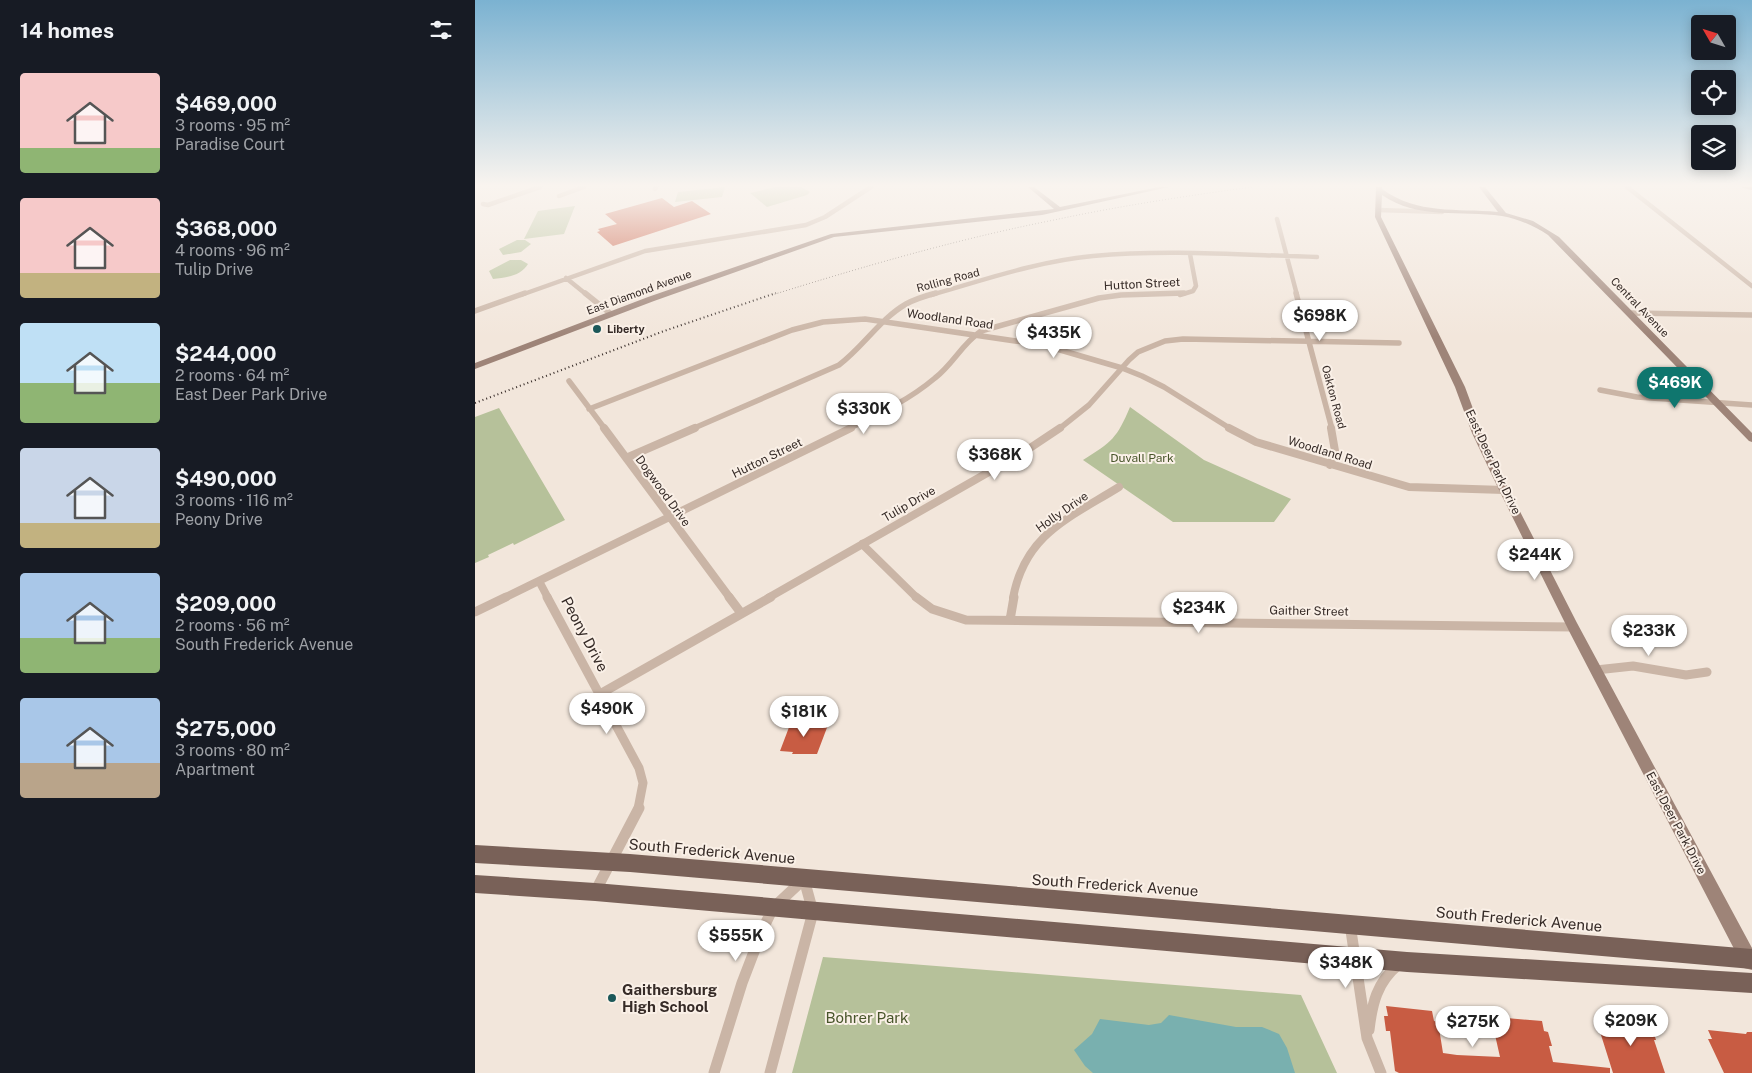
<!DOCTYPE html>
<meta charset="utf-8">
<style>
body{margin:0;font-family:"Public Sans",sans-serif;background:#242831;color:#f1f3f6;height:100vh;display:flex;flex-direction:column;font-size:19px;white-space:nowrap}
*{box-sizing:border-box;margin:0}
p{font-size:16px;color:#9ea1a6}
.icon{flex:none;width:28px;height:28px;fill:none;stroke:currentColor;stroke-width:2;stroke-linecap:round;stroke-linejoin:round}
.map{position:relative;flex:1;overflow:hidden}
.drawer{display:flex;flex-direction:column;background:#171b24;width:475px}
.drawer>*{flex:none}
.needle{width:32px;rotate:309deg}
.fabs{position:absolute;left:1216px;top:15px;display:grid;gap:10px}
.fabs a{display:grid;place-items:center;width:45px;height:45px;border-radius:5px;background:#171b24;box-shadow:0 2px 12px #0003;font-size:25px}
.price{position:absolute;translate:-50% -42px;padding:0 11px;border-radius:18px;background:#fff;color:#222;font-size:16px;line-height:32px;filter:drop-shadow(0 1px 2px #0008)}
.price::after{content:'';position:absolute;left:50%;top:30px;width:15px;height:11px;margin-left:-8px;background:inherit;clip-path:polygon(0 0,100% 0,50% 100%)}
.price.on{background:#0f766e;color:#fff}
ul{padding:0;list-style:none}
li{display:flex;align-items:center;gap:15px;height:125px;padding:0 20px}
li span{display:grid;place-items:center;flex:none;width:140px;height:100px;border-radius:5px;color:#555}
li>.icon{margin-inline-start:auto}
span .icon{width:60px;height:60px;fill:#fffc;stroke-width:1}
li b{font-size:21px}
h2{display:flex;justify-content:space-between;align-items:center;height:60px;padding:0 20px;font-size:21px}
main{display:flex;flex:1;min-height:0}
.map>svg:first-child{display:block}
.green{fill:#b6c19a}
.water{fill:#79b0af}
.building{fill:#c85c43}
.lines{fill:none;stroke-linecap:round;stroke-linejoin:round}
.street-far4{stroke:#cab5a6;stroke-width:4.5}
.street-far3{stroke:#cab5a6;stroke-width:5.5}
.street-far2{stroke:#cab5a6;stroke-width:8}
.street-far1{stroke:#cab5a6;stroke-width:9}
.street{stroke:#cab5a6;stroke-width:11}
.secondary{fill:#9e8478;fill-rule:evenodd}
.primary{fill:#796158;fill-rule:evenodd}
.rail-far1{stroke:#362b27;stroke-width:1;stroke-dasharray:0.5 2.5;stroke-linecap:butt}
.rail{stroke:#362b27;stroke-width:2;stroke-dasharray:1 3;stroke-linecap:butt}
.poi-dot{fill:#1c5859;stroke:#faf0e7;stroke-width:2}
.labels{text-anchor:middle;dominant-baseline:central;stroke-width:4;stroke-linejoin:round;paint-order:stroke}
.far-street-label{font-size:11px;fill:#362b27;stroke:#faf0e7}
.far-poi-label{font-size:11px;font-weight:bold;fill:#362b27;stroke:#faf0e7;text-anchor:start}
.street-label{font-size:12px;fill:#362b27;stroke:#faf0e7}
.park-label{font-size:12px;fill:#48552b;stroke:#faf0e7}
.near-street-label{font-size:15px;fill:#362b27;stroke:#faf0e7}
.near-poi-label{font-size:15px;font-weight:bold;fill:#362b27;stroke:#faf0e7;text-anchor:start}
.near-park-label{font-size:15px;fill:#48552b;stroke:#faf0e7}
</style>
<main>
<section class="drawer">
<h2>14 homes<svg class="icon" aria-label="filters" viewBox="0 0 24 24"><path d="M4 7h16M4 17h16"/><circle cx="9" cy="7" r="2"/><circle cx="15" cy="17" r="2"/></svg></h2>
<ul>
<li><span style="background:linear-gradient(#f6c9c9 75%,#8fb573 0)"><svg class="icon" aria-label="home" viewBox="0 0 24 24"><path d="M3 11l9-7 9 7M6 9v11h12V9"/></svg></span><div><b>$469,000</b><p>3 rooms · 95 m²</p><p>Paradise Court</p></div></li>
<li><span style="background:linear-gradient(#f6c9c9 75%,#c2b280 0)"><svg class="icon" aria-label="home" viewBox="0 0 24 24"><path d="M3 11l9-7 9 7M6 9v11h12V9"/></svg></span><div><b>$368,000</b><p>4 rooms · 96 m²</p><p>Tulip Drive</p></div></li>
<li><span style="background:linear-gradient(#bfe0f5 60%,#8fb573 0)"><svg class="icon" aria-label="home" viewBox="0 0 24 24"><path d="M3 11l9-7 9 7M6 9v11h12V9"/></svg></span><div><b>$244,000</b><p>2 rooms · 64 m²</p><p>East Deer Park Drive</p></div></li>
<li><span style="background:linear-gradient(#c9d6e8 75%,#c2b280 0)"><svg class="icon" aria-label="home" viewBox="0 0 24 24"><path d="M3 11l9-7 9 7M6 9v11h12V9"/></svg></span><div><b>$490,000</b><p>3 rooms · 116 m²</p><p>Peony Drive</p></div></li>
<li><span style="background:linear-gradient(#a9c7e8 65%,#8fb573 0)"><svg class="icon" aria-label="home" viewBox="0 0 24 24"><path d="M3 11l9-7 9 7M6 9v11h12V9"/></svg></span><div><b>$209,000</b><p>2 rooms · 56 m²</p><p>South Frederick Avenue</p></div></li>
<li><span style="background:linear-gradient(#a9c7e8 65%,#b9a48a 0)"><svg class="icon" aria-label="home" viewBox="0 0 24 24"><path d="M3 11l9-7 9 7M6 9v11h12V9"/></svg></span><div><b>$275,000</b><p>3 rooms · 80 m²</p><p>Apartment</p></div></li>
</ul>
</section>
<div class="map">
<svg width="1277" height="1073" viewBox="0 0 1277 1073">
<rect width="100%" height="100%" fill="#f2e6db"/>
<!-- green -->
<path class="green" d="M250 187 247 197 200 202 203 192Z
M300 187H326L335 192 332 195 292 207 275 193Z
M100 206 89 234 49 239 63 211Z
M42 240H50L56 244 46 252 28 255 24 249Z
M35 260H46L53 264C46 276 30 278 18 279L14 271Z
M655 407 729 460 816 499 799 522H698L608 460C637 442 642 438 655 407Z
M24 408 90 520 39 545 38 543 13 555 14 557 0 563V417Z
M348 957 826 995 862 1073H317Z"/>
<!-- water -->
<path class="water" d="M694 1015 761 1027H787L804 1034 812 1048 820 1073H618L610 1066 599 1050 617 1034 625 1019 674 1025 686 1023Z"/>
<!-- building -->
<path class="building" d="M187 198 199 207 217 201 236 214 138 246 122 232 125 231 123 229 142 224 130 214Z
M316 722 353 725 342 754H317L318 752 305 751Z
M911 1006 957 1011 959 1021 963 1022 968 1053 982 1055 1025 1057 1018 1026 1022 1027 1020 1017 1067 1021 1069 1031 1073 1032 1077 1046H1074L1078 1062 1135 1068V1073H924L920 1071 915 1031H911L909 1016H913Z
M1121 1019 1176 1024 1181 1040H1179L1190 1073H1138Z
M1233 1030 1271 1034 1272 1032H1277V1073H1249L1233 1039H1237Z"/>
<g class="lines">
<!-- street-far4 -->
<path class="street-far4" d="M1152 187 1277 286
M180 189 181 187
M84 196 109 187
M8 204 13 205 65 187
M903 210 967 212
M802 219 822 295
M91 278 112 295
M46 295 170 251 331 225 350 217 396 187
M456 295C509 280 563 261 618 256 692 249 768 255 842 257
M705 295 718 291 721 286 715 254"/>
<!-- street-far3 -->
<path class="street-far3" d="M110 293 136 314
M821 293 857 429
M0 311 50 293
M1155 313 1277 315
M94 381 130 429
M1125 390 1162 397 1277 405
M114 409 317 330 348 322 390 319 568 345 647 368 667 376 689 387 756 429
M217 429 364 365C388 347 405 319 431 304 440 299 450 296 461 293
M373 429C404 414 434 400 460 378 478 364 487 344 506 331L624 298 646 295 709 293
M584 429 614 405 654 360 663 352 690 341 708 339 924 343"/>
<!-- street-far2 -->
<path class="street-far2" d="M129 428 255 598
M754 428 781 442 934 487 1029 490
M151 458 220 428
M855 465 860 451 856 428
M387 544 442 598
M64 581 73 598
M29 598 376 428
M293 598 549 452 585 428
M538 598C550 534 594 518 644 487"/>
<!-- street-far1 -->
<path class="street-far1" d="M72 597 164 768 168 783 163 809
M254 597 266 613
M441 597 457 609 491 620 1098 627
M0 612 31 597
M535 620 539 597
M1121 670 1158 666 1211 675 1232 672
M125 694 296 597"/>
<!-- street -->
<path class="street" d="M120 892 164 808
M875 924 892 1038 906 1073
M894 1030C897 1004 902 982 923 965
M239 1073 267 983 287 931 298 908 329 879 338 912 295 1073"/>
<!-- secondary -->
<path class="secondary" d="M553 187H559L585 207 684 187H694L567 215 359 237 179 301 0 369V363L173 297 356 234 579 209Z
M901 187H907V189C943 215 981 208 1023 212L1004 187H1010L1031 213 1058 221 1084 237 1277 433V442L1274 441 1073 235C1059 226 1044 219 1027 216 986 210 943 220 907 195L906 217 990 387 1007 433 1034 490 1102 623 1277 948V970L1269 968 1094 631 1024 490 997 433 980 387 900 217Z
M1267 187H1277V190L1268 188Z"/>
<!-- primary -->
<path class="primary" d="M0 845 155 854 1277 949V969L155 872 0 863Z
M0 875 120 883 932 952 1277 973V993L932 972 120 901 0 893Z"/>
<!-- rail-far1 -->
<path class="rail-far1" d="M297 295C390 266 483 239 579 220 644 206 711 196 777 187"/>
<!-- rail -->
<path class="rail" d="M0 403 189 331 301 293"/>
</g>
<!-- sky -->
<linearGradient id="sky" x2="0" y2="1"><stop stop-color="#7bb2d1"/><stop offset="0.55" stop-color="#f9f4ef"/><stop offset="1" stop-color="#f9f4ef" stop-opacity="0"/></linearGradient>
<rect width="1277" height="337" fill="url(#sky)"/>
<!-- markers -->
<g class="poi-dot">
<circle cx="122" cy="329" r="5"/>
<circle cx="137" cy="998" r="5"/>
</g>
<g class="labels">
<!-- far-street labels -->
<g class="far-street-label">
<text transform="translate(473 280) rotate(-15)">Rolling Road</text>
<text transform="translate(164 292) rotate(-20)">East Diamond Avenue</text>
<text transform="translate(1165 307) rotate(46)">Central Avenue</text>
<text transform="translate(859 397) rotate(75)">Oakton Road</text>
</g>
<!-- far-poi labels -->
<g class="far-poi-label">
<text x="132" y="329">Liberty</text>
</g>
<!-- street labels -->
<g class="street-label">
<text transform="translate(667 284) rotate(-3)">Hutton Street</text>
<text transform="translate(475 319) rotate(8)">Woodland Road</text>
<text transform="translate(855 453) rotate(17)">Woodland Road</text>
<text transform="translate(292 458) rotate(-26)">Hutton Street</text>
<text transform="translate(1018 462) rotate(65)">East Deer Park Drive</text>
<text transform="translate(188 491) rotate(54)">Dogwood Drive</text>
<text transform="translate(434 504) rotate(-30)">Tulip Drive</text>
<text transform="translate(587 512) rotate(-35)">Holly Drive</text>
<text transform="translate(834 611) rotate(1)">Gaither Street</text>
<text transform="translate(1201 823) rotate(62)">East Deer Park Drive</text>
</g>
<!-- park labels -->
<g class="park-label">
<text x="667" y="458">Duvall Park</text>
</g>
<!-- near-street labels -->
<g class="near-street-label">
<text transform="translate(110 634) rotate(62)">Peony Drive</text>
<text transform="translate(237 851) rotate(5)">South Frederick Avenue</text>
<text transform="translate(640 885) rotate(4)">South Frederick Avenue</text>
<text transform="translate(1044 919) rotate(5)">South Frederick Avenue</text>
</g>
<!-- near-poi labels -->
<g class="near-poi-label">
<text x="147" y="989">Gaithersburg<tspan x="147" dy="17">High School</tspan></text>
</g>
<!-- near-park labels -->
<g class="near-park-label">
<text x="392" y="1017">Bohrer Park</text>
</g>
</g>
</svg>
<div class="fabs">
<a><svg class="needle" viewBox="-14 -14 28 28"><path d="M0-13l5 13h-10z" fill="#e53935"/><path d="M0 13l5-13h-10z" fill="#9ea1a6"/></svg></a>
<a><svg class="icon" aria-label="locate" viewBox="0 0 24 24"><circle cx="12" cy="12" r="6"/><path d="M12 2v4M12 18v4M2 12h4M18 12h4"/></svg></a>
<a><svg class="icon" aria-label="layers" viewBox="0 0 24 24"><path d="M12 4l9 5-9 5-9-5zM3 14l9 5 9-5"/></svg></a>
</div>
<b class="price" style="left:845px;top:342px">$698K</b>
<b class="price" style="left:579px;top:359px">$435K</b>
<b class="price on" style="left:1200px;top:409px">$469K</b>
<b class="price" style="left:389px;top:435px">$330K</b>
<b class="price" style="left:520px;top:481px">$368K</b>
<b class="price" style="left:1060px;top:581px">$244K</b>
<b class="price" style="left:724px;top:634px">$234K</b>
<b class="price" style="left:1174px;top:657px">$233K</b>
<b class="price" style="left:132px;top:735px">$490K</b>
<b class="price" style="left:329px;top:738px">$181K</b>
<b class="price" style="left:261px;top:962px">$555K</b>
<b class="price" style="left:871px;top:989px">$348K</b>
<b class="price" style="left:1156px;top:1047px">$209K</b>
<b class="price" style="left:998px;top:1048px">$275K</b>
</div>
</main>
